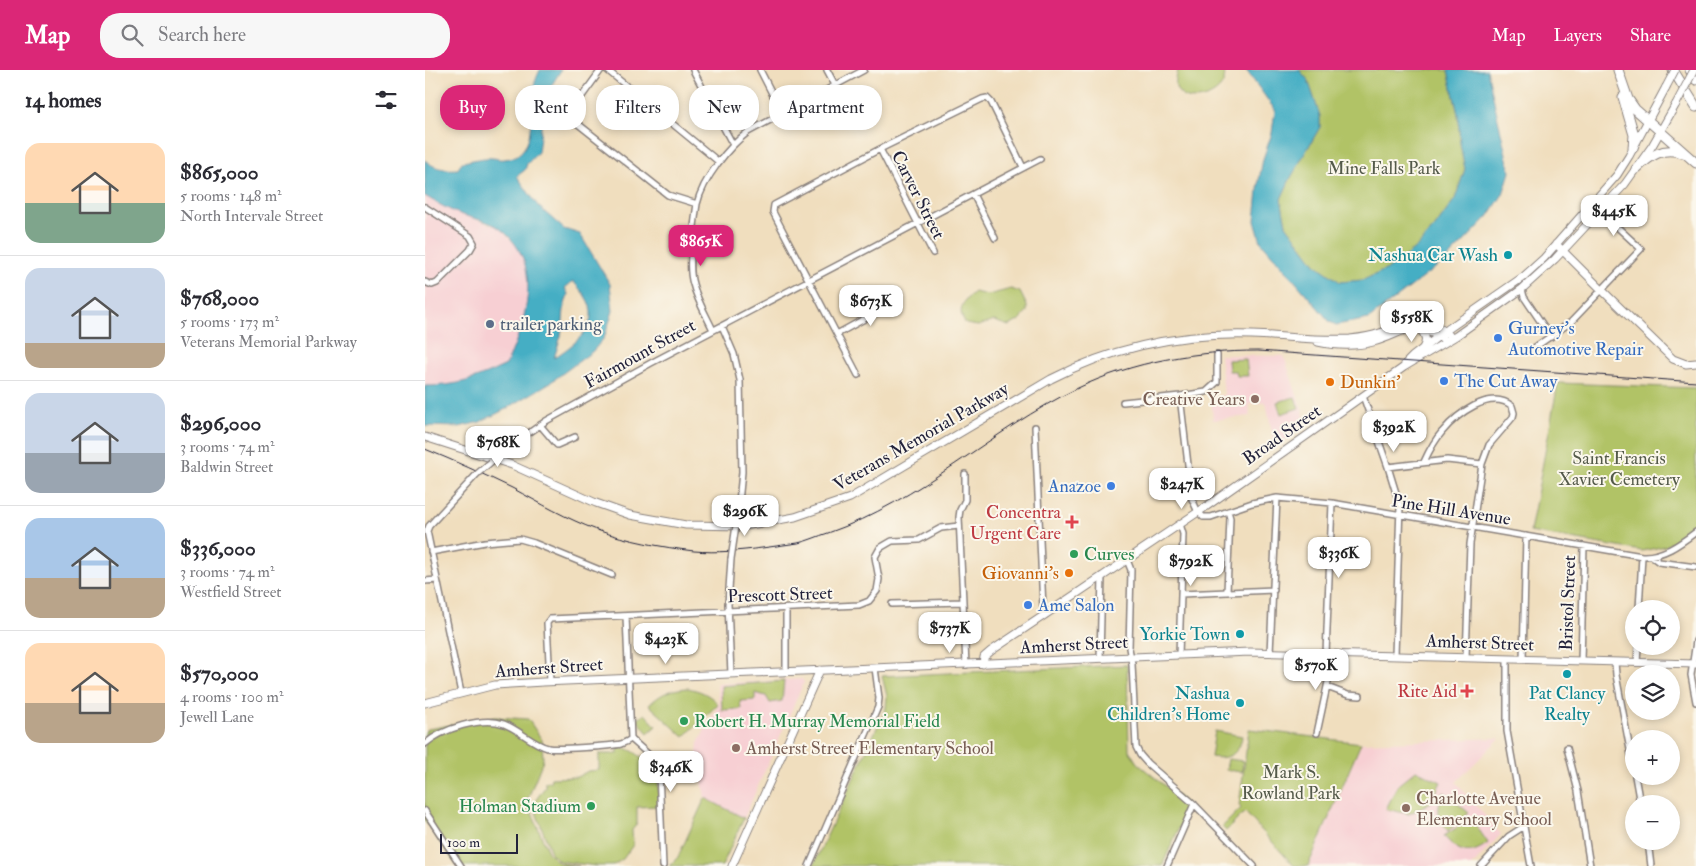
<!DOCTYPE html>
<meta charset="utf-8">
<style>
body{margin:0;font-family:"IM FELL Double Pica",serif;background:#f7f7f7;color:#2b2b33;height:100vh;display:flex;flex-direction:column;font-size:19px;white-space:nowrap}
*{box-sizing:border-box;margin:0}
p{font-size:16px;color:#7c7c81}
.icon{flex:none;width:28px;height:28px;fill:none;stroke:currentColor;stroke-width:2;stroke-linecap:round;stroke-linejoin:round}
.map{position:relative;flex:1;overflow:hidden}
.drawer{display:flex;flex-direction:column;background:#fff;width:425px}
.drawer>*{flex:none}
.banner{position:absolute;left:15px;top:15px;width:475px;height:45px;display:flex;gap:10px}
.controls{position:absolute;left:1200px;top:530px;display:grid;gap:10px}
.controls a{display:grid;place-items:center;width:55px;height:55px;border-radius:50%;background:#fff;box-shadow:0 2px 8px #0003;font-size:25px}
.scale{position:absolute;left:15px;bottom:12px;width:78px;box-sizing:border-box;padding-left:5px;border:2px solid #22223b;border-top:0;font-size:14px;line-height:18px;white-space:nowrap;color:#22223b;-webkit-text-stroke:4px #fbf7ec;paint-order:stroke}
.price{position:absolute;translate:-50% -42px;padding:0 11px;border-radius:10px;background:#fff;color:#222;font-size:16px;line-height:32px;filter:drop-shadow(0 1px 2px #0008)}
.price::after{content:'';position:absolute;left:50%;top:30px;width:15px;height:11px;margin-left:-8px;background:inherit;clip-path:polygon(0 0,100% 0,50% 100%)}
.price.selected{background:#db2777;color:#fff}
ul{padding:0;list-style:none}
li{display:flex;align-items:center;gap:15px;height:125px;padding:0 25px}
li+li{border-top:1px solid #e1e1e2}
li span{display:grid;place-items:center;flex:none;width:140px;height:100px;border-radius:15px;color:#555}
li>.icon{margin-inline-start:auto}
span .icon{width:60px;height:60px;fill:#fffc;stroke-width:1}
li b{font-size:21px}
h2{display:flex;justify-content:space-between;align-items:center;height:60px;padding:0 25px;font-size:21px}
.pill{padding:0 18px;border-radius:20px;background:#fff;box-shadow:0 2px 8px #0003;font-size:18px;line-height:45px}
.pill.selected{background:#db2777;color:#fff}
header{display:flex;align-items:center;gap:30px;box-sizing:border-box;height:70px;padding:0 25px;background:#db2777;color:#fff}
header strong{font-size:24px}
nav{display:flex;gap:28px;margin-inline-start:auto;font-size:18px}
.search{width:350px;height:45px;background:#f7f7f7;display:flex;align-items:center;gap:12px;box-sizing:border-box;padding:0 18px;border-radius:20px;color:#7c7c81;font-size:19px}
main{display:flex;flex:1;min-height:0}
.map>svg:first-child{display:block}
.built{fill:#f7cfd3}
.green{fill:#b1c366;stroke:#6a7250}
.water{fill:#45aec4;stroke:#346880;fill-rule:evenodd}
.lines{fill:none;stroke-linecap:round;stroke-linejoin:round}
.street-casing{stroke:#89807c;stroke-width:8}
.secondary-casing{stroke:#89807c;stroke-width:9}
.highway-casing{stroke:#89807c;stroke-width:11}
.street{stroke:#fff;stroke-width:5}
.secondary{stroke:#fff;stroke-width:7}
.highway{stroke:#fff;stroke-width:9}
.rail{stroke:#22223b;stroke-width:1}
.street-bridge-casing{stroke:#89807c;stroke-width:8;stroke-linecap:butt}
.secondary-bridge-casing{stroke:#89807c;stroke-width:9;stroke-linecap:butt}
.street-bridge{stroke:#fff;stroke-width:5}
.secondary-bridge{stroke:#fff;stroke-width:7}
.culture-dot{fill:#0f9aa8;stroke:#fbf7ec;stroke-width:2}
.service-dot{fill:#5c6f8a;stroke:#fbf7ec;stroke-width:2}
.shop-dot{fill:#3f7fe0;stroke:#fbf7ec;stroke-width:2}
.food-dot{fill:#e8710a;stroke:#fbf7ec;stroke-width:2}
.education-dot{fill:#8d6e63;stroke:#fbf7ec;stroke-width:2}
.health-dot{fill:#e0444e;stroke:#fbf7ec;stroke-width:2}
.leisure-dot{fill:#2e9e5b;stroke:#fbf7ec;stroke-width:2}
.labels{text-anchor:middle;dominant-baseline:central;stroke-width:4;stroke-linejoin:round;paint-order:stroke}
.park-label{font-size:18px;fill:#545a4a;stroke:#fbf7ec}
.street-label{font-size:18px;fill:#22223b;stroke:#fbf7ec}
.culture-label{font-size:18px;fill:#0d838f;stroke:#fbf7ec;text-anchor:end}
.service-label{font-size:18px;fill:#4e5e75;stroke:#fbf7ec;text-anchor:start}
.shop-label{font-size:18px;fill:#366cbe;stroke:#fbf7ec;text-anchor:start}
.food-label{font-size:18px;fill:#c56008;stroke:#fbf7ec;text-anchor:start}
.education-label{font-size:18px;fill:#785e54;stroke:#fbf7ec;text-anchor:start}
.health-label{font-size:18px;fill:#be3a42;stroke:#fbf7ec;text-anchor:end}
.leisure-label{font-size:18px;fill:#27864d;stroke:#fbf7ec;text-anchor:start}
</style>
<header>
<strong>Map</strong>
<div class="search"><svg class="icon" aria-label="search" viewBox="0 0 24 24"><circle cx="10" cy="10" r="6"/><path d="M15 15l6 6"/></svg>Search here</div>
<nav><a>Map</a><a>Layers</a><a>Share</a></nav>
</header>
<main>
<section class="drawer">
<h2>14 homes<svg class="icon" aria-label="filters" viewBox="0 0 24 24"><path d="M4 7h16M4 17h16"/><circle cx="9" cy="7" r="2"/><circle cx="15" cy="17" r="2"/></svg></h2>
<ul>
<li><span style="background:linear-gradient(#ffd9b3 60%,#7fa58c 0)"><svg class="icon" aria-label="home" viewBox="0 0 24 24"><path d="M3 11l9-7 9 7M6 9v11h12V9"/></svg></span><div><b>$865,000</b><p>5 rooms · 148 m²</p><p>North Intervale Street</p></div></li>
<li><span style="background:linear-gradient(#c9d6e8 75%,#b9a48a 0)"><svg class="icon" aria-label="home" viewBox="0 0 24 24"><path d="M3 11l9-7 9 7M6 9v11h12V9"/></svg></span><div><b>$768,000</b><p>5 rooms · 173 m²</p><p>Veterans Memorial Parkway</p></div></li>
<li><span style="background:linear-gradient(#c9d6e8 60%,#9aa5b1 0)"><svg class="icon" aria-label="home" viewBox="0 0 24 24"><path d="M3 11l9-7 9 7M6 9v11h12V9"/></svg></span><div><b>$296,000</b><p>3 rooms · 74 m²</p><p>Baldwin Street</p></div></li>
<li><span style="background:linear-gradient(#a9c7e8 60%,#b9a48a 0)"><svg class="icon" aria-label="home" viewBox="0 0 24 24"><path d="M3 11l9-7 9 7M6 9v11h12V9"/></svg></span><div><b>$336,000</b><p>3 rooms · 74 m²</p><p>Westfield Street</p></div></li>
<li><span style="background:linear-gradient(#ffd9b3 60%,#b9a48a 0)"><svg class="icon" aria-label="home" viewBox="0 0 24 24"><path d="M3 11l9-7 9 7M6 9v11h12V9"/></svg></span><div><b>$570,000</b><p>4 rooms · 100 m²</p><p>Jewell Lane</p></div></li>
</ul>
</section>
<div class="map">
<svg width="1271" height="796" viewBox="0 0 1271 796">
<rect width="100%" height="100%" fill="#fbf7ec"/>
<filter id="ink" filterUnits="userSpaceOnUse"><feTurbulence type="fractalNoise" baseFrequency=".02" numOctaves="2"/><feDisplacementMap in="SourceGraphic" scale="10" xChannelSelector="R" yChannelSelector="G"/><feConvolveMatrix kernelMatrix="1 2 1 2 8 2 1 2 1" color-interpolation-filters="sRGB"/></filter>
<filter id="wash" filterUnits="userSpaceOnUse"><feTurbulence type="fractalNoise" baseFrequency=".0096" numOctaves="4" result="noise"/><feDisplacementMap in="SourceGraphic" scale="20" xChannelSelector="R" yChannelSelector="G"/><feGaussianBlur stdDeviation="1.12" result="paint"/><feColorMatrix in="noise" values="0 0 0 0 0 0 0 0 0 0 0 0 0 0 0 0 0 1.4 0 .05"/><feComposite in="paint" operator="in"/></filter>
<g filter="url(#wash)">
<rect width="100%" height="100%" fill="#f0debe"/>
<!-- built -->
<path class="built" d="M0 126 35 144 73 157 95 179 103 200 104 218 95 265 81 295 52 308 23 316H0Z
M795 285 859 286 882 355 850 378 841 332 824 334 825 346 788 350 786 326 799 325Z
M377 609 379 612 319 748 280 728 272 684 273 673 294 634 292 614Z
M1075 668 1031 712 1076 764 1047 796H884L937 673Z"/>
<!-- green -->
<path class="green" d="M753 0H799C806 24 764 40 752 20 749 15 752 5 753 0Z
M874 0H1023L1033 44 1035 73 1040 99 1030 129 1010 157 991 178 965 198 938 210 915 212 890 194 861 155 856 129 865 109 895 57V46L883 10Z
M586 219 595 222 602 236V242L595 250 584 256 569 251 553 256 541 254C531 241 538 231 549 222L563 225Z
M821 289 823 306H812L811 301H804L803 290Z
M1133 313 1271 318V456L1241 476 1217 481 1105 462Z
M870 327 874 338 856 344 852 332Z
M702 595 704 680 712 693 761 733 763 738 737 796H388L461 638 462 626 457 606Z
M359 611 357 631 345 633 341 626 330 623V630L315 631 316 639 297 640 296 616Z
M263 618C276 621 284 624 293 634L259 667 224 635C236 623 247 619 263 618Z
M220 644 231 656 223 663 212 650Z
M70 647 103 649 117 670 118 690 102 731 123 782 134 793 154 796H32L0 751V662L3 659Z
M824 659 936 673 883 796H869L820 742 801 761 797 757 816 738 814 736Z
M790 661 817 666C815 684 803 690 786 687Z
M193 677C208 677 226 693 231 708H233L234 736 212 737V754L207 760 208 775 198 789 187 796H171L134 791 126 783 108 734 120 717V712H125L126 708 152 707 163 701 174 700V684H193Z
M803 689 818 691 817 702 801 700Z
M991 700 1016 712 1006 732 984 744 961 739 973 715Z
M1019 722 1044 743 1023 761C1012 748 1011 737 1019 722Z
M280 728 319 748 297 796H244L253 787Z
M1046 748 1063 773C1045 787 1033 783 1019 766Z"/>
<!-- water -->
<path class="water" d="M115 0H136L120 26 113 82 102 94 100 100 92 106 113 136 139 159 155 164 185 214 188 241 179 268 168 281 126 312 81 339 55 352 34 357 0 356V316C34 316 51 309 81 295 101 251 121 193 74 158 65 151 49 149 38 145 25 141 12 133 0 126V90C9 99 21 100 33 99L37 92C46 91 57 87 67 88 71 88 75 90 79 89 111 87 105 48 107 26 108 17 111 8 115 0ZM148 211C152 216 157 221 160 226 179 255 149 274 129 288L136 266 138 252 139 238 143 224 140 218Z
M821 0H874L883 10 895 46V57L865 109 856 129 861 155 890 194 915 212 938 210 965 198 991 178 1010 157 1030 129 1040 99 1035 73 1033 44 1023 0H1062L1085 102 1078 124 1063 147 1023 188 944 249 911 255 905 252 836 172 830 151 834 110 838 89 847 63 850 40Z"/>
</g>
<g filter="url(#ink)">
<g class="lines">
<!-- street casing -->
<g class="street-casing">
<path id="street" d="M176 0 147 40 148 50 243 125 272 134
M182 0 294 92
M268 0 308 75
M335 0 357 43
M402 0 410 15
M455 79 508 183
M548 124 570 168
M0 137 45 166 49 173 45 180 12 213 7 215 0 212
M1097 219 1099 227 1126 267
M297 256 309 284 315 310 317 402 313 442
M288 260C281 245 272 230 268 214 264 201 266 186 267 172 269 159 270 146 272 134 278 109 303 77 323 62L439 0
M412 264 470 232
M1106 280 1146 252 1216 179 1175 141
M433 305 348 142 349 135 455 79 557 29 562 28 566 32 598 97
M755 326 767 429 772 440 778 447H786L827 433 852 428 907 433 1217 486C1238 487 1255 474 1271 462
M938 326 963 397 975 436 970 585
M698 332 755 326 781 322 792 312V285
M115 355 132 375 150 367
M610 357 618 538 620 545
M81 379 121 351 226 293 615 89
M999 392C1004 381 1009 371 1017 362 1031 345 1065 318 1087 336L1089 343 1088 347 1064 375 1057 394 1045 474 1041 587
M963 397 1022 390 1057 394
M540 404V430L535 440 534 447 541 595
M6 482 60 472 95 469 109 473 187 505
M1226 486 1234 492 1271 497
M702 490 706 500 704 578 707 594 711 677 715 685 722 693 769 734 829 796
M0 511 12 510
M802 522 805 448 803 441
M756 524 849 520
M467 534 538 532
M1214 539 1217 486
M201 546 206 669
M1271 571 1266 605 1271 632
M845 583 852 428
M901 584 907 433
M754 585 758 464 755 454
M675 588 677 506
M1082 589V661L1106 796
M1098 589 1101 466
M1156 591 1159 476
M1190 592 1191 605 1209 701
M1212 593 1213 576
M361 602V539
M306 604 303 534 306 489
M125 611 122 553 125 549 434 535 444 531 452 521 454 509 450 487 455 478 467 471 494 470 516 458 534 456
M902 617 923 625 935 626
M36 623 2 461 4 456 52 404
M892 663 909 584
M206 669 223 684 234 702 238 796
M0 674C17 659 57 646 79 654 95 660 107 674 123 678 131 680 187 676 196 674 199 673 203 671 206 669
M1142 678 1153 721 1165 796
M1210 706 1215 734
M0 741 36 796
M1223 771 1226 796
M384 796 453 637 454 628 450 598
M742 796 769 734
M1056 796 1084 766 1098 757"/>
</g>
<!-- secondary casing -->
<g class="secondary-casing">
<path id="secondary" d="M1131 174 1185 228 1248 289 1261 294 1271 293
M993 258C1000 263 1003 270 998 278
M893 272C912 276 929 277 948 272 981 263 982 249 1017 268
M980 294 988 286 1023 259 1098 207 1119 188 1192 105 1204 86 1241 17
M0 367 87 395 171 433 205 445 261 455 320 456 370 447 425 428 626 309C688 277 757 263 827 265 860 266 892 271 925 269 935 268 945 267 955 263 974 256 988 245 1008 255 1014 258 1020 260 1024 265V270
M558 594 559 587 566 581 782 436 979 297 1031 266 1097 219 1130 189 1200 114 1227 76 1251 34
M0 633 70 615 118 612 825 582 1271 594
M307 796 395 600"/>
</g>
<!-- highway casing -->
<g class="highway-casing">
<path id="highway" d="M1193 0 1203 29 1210 39 1271 93
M1248 0 1271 37
M1265 0 1271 10
M1198 27 1209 65 1208 78
M1211 99C1225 86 1238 76 1257 83"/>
</g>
<!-- street -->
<use href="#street" class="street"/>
<!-- secondary -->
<use href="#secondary" class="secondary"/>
<!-- highway -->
<use href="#highway" class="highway"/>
<!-- rail -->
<path class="rail" d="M0 379C30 391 58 404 87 418 115 433 142 449 172 460 203 471 236 477 269 481 292 483 314 481 337 478 349 476 361 475 373 473 383 471 393 466 403 463 495 431 566 360 653 318 709 291 771 281 833 281L1271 312"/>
<!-- street-bridge casing -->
<g class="street-bridge-casing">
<path id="street-bridge" d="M52 404 81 379
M306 489 313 442"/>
</g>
<!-- secondary-bridge casing -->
<g class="secondary-bridge-casing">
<path id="secondary-bridge" d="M1241 17 1250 0
M1251 34 1269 0"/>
</g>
<!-- street-bridge -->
<use href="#street-bridge" class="street-bridge"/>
<!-- secondary-bridge -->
<use href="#secondary-bridge" class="secondary-bridge"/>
</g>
</g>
<!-- markers -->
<g class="culture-dot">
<circle cx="1083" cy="185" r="5"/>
<circle cx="815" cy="564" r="5"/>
<circle cx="1142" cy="604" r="5"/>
<circle cx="815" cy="633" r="5"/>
</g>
<circle class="service-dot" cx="65" cy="254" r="5"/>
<g class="shop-dot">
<circle cx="1073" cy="268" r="5"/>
<circle cx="1019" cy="311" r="5"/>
<circle cx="686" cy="416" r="5"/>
<circle cx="603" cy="535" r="5"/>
</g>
<g class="food-dot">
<circle cx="905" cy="312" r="5"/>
<circle cx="644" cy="503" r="5"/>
</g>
<g class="education-dot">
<circle cx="830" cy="329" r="5"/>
<circle cx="311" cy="678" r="5"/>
<circle cx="981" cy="738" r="5"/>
</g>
<g class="health-dot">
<path d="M644.5 444.5h5v5h5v5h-5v5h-5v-5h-5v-5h5z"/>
<path d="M1039.5 613.5h5v5h5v5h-5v5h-5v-5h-5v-5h5z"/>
</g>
<g class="leisure-dot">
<circle cx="649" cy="484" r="5"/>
<circle cx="259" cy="651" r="5"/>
<circle cx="166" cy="736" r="5"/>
</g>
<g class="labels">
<!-- park labels -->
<g class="park-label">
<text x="959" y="98">Mine Falls Park</text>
<text x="1194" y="388">Saint Francis<tspan x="1194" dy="21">Xavier Cemetery</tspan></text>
<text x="866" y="702">Mark S.<tspan x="866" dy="21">Rowland Park</tspan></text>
</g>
<!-- street labels -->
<g class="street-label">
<text transform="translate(493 125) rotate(63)">Carver Street</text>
<text transform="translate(215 284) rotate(-29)">Fairmount Street</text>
<text transform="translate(857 365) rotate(-35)">Broad Street</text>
<text transform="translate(496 367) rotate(-30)">Veterans Memorial Parkway</text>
<text transform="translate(1026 440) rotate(9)">Pine Hill Avenue</text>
<text transform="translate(355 525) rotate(-2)">Prescott Street</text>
<text transform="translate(1143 533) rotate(-88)">Bristol Street</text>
<text transform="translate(1055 573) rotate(2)">Amherst Street</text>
<text transform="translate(649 575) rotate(-3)">Amherst Street</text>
<text transform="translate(124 598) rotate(-4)">Amherst Street</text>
</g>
<!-- culture labels -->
<g class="culture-label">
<text x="1073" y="185">Nashua Car Wash</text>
<text x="805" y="564">Yorkie Town</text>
<text x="805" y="623">Nashua<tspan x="805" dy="21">Children's Home</tspan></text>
<text x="1142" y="623" text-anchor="middle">Pat Clancy<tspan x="1142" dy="21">Realty</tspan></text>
</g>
<!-- service labels -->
<g class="service-label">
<text x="75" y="254">trailer parking</text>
</g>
<!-- shop labels -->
<g class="shop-label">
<text x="1083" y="258">Gurney's<tspan x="1083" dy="21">Automotive Repair</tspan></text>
<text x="1029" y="311">The Cut Away</text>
<text x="676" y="416" text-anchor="end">Anazoe</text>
<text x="613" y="535">Ame Salon</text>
</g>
<!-- food labels -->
<g class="food-label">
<text x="915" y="312">Dunkin'</text>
<text x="634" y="503" text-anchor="end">Giovanni's</text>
</g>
<!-- education labels -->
<g class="education-label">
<text x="820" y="329" text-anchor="end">Creative Years</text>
<text x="321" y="678">Amherst Street Elementary School</text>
<text x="991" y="728">Charlotte Avenue<tspan x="991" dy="21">Elementary School</tspan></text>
</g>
<!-- health labels -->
<g class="health-label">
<text x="636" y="442">Concentra<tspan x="636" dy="21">Urgent Care</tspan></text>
<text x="1032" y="621">Rite Aid</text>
</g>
<!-- leisure labels -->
<g class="leisure-label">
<text x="659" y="484">Curves</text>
<text x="269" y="651">Robert H. Murray Memorial Field</text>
<text x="156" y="736" text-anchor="end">Holman Stadium</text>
</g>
</g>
</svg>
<div class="controls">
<a><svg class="icon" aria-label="locate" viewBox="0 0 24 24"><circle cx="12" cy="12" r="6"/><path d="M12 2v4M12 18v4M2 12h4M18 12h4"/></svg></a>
<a><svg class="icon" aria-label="layers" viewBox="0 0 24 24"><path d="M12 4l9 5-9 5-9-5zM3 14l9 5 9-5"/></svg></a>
<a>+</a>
<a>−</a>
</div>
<div class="scale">100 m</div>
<b class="price" style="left:1189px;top:167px">$445K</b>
<b class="price selected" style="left:276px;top:197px">$865K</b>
<b class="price" style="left:446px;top:257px">$673K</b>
<b class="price" style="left:987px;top:273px">$558K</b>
<b class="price" style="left:969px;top:383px">$392K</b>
<b class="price" style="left:73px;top:398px">$768K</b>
<b class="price" style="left:757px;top:440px">$247K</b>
<b class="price" style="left:320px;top:467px">$296K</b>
<b class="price" style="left:914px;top:509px">$336K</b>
<b class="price" style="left:766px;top:517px">$792K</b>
<b class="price" style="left:525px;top:584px">$737K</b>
<b class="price" style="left:241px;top:595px">$423K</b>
<b class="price" style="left:891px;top:621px">$570K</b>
<b class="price" style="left:246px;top:723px">$346K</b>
<div class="banner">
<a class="pill selected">Buy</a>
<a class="pill">Rent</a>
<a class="pill">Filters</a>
<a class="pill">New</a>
<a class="pill">Apartment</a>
</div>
</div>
</main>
